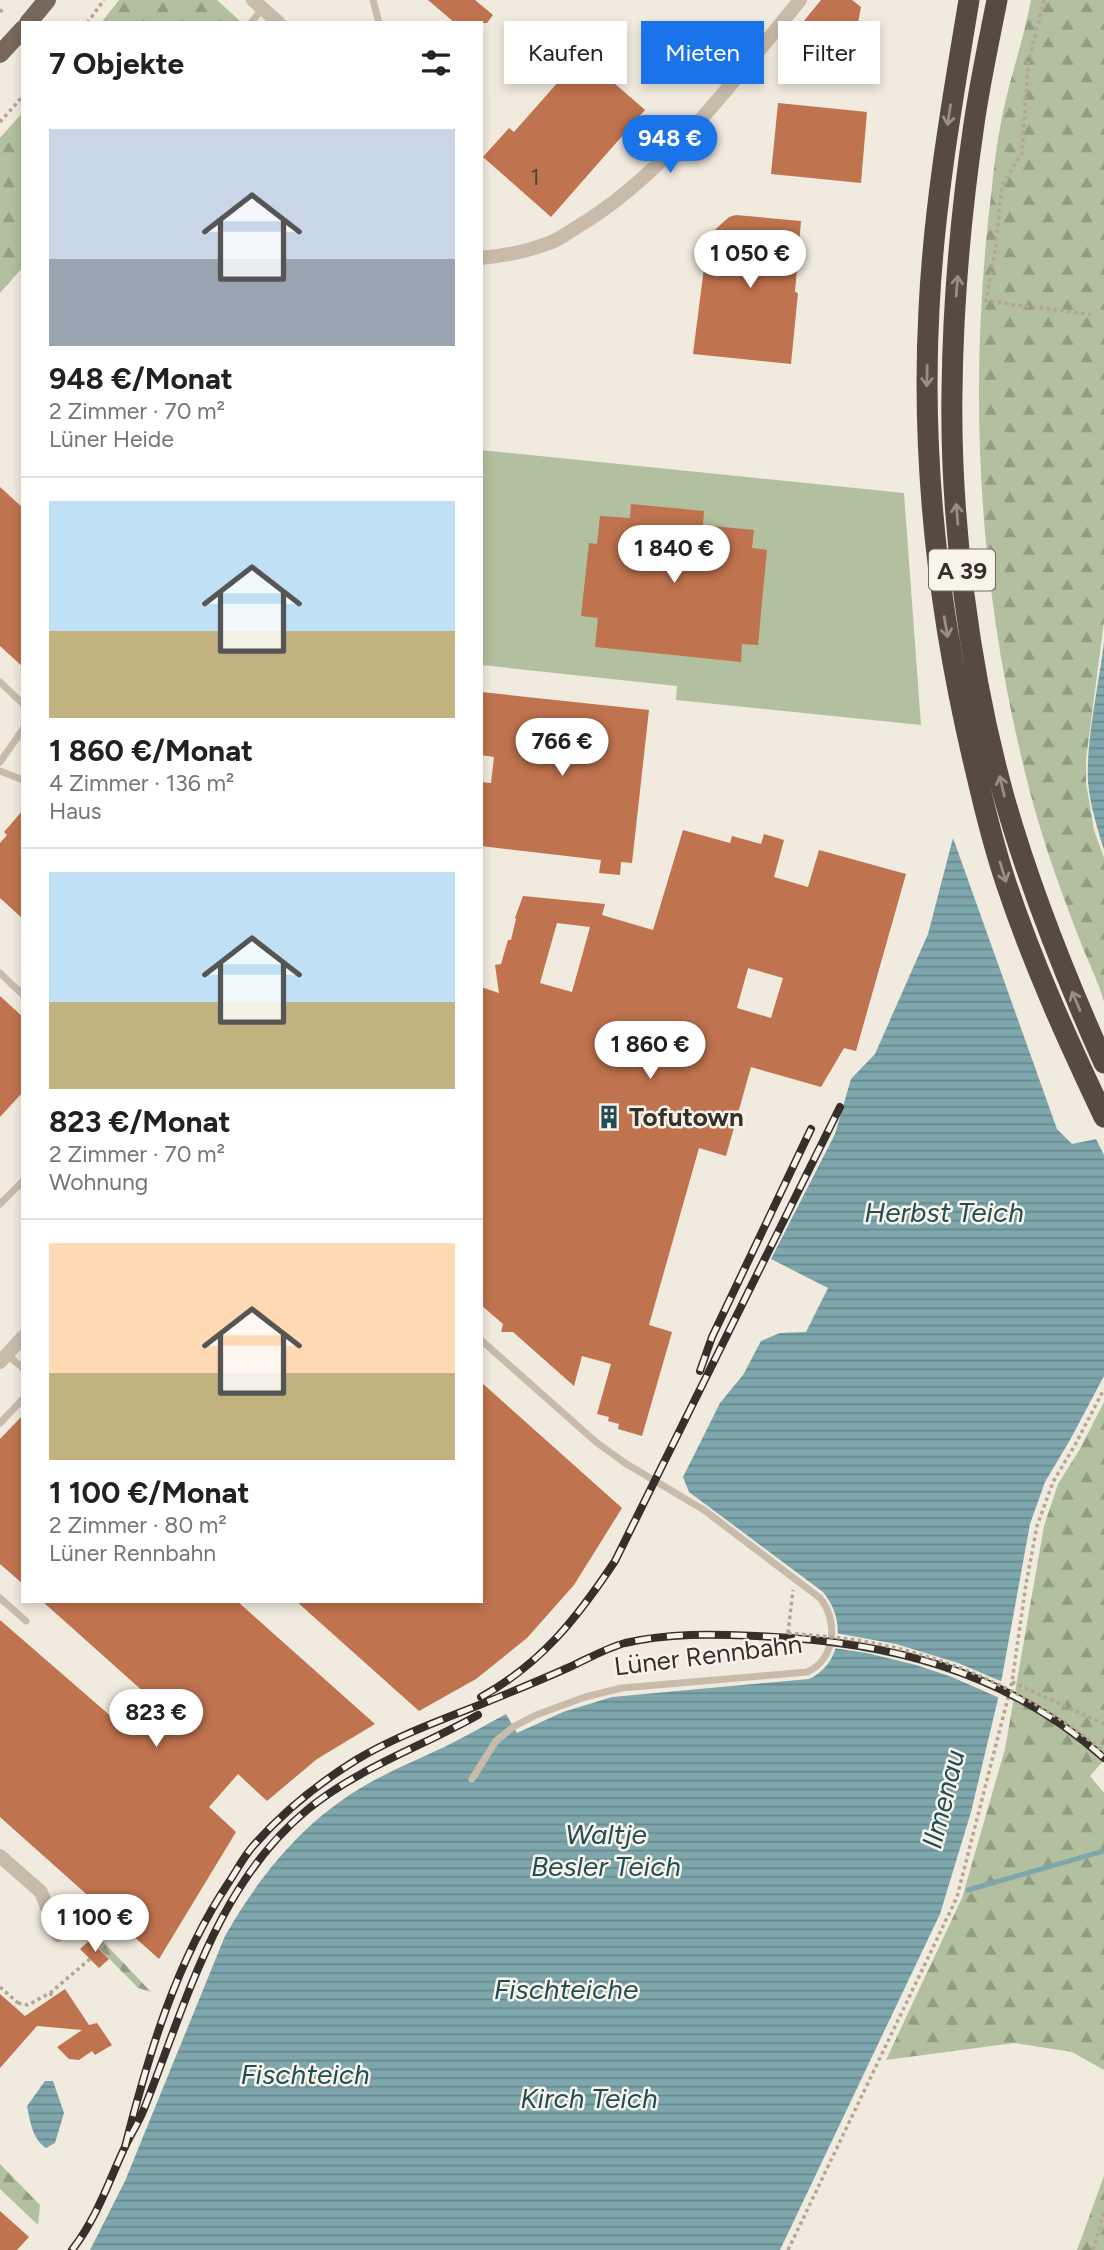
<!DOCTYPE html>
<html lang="de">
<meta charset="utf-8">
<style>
body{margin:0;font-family:Figtree,sans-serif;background:#f2f2f2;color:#202124;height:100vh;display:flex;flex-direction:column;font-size:26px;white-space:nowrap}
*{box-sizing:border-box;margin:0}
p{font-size:23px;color:#757577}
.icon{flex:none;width:38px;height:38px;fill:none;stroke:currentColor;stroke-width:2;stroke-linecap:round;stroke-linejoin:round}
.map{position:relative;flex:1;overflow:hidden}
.panel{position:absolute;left:21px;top:21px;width:462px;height:1582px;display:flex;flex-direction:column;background:#fff;border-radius:0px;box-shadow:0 4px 10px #0003}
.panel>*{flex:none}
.top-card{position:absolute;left:504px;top:21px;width:494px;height:63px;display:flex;gap:14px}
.price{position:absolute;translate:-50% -60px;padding:0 16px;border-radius:24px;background:#fff;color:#222;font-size:23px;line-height:46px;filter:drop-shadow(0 2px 4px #0008)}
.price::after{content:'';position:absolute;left:50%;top:42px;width:21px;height:16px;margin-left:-10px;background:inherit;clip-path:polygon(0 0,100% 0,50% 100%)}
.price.selected{background:#1a73e8;color:#fff}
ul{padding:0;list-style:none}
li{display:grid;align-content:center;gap:14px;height:371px;padding:0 28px}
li+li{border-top:2px solid #e0e0e0}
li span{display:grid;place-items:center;height:217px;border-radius:0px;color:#555}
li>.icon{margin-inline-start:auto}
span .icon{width:126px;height:126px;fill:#fffc;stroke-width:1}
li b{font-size:30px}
h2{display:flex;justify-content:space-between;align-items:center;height:84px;padding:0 28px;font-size:30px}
.tag{padding:0 24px;border-radius:0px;background:#fff;box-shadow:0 4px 10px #0003;font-size:24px;line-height:63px}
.tag.selected{background:#1a73e8;color:#fff}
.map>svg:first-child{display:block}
.forest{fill:url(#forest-firs)}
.garden{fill:#b2c09f}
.water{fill:url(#water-rules)}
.pier{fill:#f1eade}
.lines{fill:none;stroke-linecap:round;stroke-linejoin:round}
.stream{stroke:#7ea7ad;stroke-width:5}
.building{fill:#bf734e;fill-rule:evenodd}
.path{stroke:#b5a595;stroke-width:3.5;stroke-dasharray:3.5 3.5;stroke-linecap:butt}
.service{stroke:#c9bbaa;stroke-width:7}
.minor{stroke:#c9bbaa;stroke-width:14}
.primary{stroke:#78685b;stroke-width:18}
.motorway{stroke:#574a41;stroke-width:21}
.rail-casing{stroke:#372f2a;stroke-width:8}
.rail{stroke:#f9f4ea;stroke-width:5;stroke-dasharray:16;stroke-linecap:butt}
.path-bridge{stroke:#b5a595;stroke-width:3.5;stroke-dasharray:3.5 3.5;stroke-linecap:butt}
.oneway{stroke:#988e85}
.labels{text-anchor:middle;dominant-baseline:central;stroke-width:5;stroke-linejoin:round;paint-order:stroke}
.number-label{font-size:23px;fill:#594033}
.shield{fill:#f9f4ea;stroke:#716a64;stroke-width:2}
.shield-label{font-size:24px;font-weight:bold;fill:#372f2a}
.poi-label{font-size:26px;font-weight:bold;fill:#372f2a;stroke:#f9f4ea;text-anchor:start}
.street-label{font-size:26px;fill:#372f2a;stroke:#f9f4ea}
.water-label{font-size:28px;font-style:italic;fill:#214e56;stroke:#f9f4ea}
</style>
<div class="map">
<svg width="1104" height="2250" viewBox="0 0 1104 2250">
<defs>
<pattern id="forest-firs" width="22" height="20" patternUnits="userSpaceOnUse" patternTransform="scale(1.75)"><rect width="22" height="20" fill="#b2c09f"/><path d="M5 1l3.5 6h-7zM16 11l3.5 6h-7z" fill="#929c82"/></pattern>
<pattern id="water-rules" width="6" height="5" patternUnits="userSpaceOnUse" patternTransform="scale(1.75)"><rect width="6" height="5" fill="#7ea7ad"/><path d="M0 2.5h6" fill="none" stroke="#68888d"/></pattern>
</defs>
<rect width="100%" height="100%" fill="#f1eade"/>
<!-- forest -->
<path class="forest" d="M119 0H217L241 22 101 23Z
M1031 0H1104V622L1086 759V783L1094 830 1104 858V1002C1098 980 1087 960 1079 938 1060 889 1042 839 1029 788 981 603 968 412 988 222 992 191 994 159 1000 128 1007 86 1023 43 1031 0Z
M23 112V267L0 293V138Z
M1104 1402V1760L1090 1776 1104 1793V2070L1072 2052 1014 2043 886 2060 962 1898 1005 1749 1044 1526 1058 1484 1080 1449Z
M95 1934H96L151 1992 138 1988 90 1939Z
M0 2164 40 2205 38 2225 0 2189Z
M1104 2176V2250H1077Z"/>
<!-- garden -->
<path class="garden" d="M481 450 904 493 921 725 676 700 677 686 481 665Z"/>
<!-- water -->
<path class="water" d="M1104 642V850C1097 828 1090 804 1088 782 1086 740 1099 684 1104 642Z
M953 838 1057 1129 1072 1144 1096 1139 1104 1155V1376L1070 1440 1045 1482 1030 1524 998 1699 971 1812 940 1914 780 2250H90L125 2181 225 1936C261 1873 306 1818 371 1782 398 1767 427 1756 454 1742 472 1733 489 1723 506 1714L517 1733 563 1712 612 1697 809 1679C843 1663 846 1619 823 1592L689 1492 683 1477 720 1403 743 1375 761 1341 780 1333 806 1332 828 1288 771 1259 835 1134 851 1079 875 1054 928 934Z
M45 2081H53L64 2113 55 2143 46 2148C32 2139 30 2120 27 2106Z"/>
<!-- pier -->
<path class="pier" d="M835 1633 896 1644 958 1663 1005 1683 1002 1699 952 1677 916 1665 867 1653 833 1648Z"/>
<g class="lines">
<!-- stream -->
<path class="stream" d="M968 1890 1104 1851"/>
</g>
<!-- building -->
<path class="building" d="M428 0H475L493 15 487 23H455Z
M821 0H852L861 7 849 72 836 69 822 55 817 61 796 44 801 39 794 33Z
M582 55 645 110 551 217 483 157 509 128 514 132Z
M778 103 867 112 861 183 771 174Z
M736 215 801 221 795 292 798 293 791 364 693 354 708 236 729 217Z
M0 487 23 508V667L0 646Z
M631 504 704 511 703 525 754 530 752 548 767 550 758 645 742 644 741 662 595 647 598 618 581 616 589 543 597 544 600 516 630 518Z
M481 692 649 710 632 863 621 862 620 875 599 873 601 860 481 846V782L491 783 494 757 481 755Z
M23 810V919L0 898V843L7 835 4 832Z
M683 830 730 843 732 836 761 844 764 834 784 840 774 877 808 887 819 850 906 874 856 1051 844 1048 821 1087 751 1067 726 1156 699 1148 649 1325 672 1332 642 1436 618 1429 619 1424 608 1421 609 1417 597 1414 611 1364 582 1356 574 1386 513 1332H501L503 1324 481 1305V987L499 993 495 965 501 964 508 940H511L516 919 515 918 523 896 605 904 602 915 653 930ZM557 923 590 927 572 992 540 983ZM748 968 783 978 771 1018 737 1008Z
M0 996 23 1017V1092L0 1117Z
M481 1382 622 1508 574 1585 527 1638 476 1679 419 1711 296 1601H481Z
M23 1415V1584L0 1564V1439Z
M42 1601H237L375 1724 317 1759 267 1801 238 1774 209 1807 236 1832 159 1959 0 1817V1620L129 1732 155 1702Z
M90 1940 109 1959 99 1968 80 1949Z
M65 1989 89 2025 97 2023 112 2045 95 2055 92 2051 79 2060 69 2059 57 2047 82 2030 37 2026 0 2068V1994L25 2016Z
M0 2211 29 2237 17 2250H0Z"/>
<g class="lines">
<!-- path -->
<path class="path" d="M1044 0 1028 63 1022 153 1002 185 996 245 986 301 1095 315
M0 12 4 8
M87 23 104 0
M0 122 23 96
M788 1633 793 1590
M1012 1682 1104 1724
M0 1987 18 2003 15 2006
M50 1993 90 1959
M18 2003 28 2005 50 1993 53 1997
M788 2250 957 1897 1012 1682 1026 1584 1037 1526 1053 1482 1075 1445 1104 1389
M1093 2250 1104 2212"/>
<!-- service -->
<path class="service" d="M373 0 379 23
M251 23 262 9
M0 682 23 704
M0 762 23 729
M0 771 23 780
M0 973 23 995
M0 1204 23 1181
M7 1355 23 1368
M0 1423 23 1399
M0 1598 26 1621
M472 1779 496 1741 513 1727 536 1715 585 1697 622 1688 807 1672C835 1660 839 1621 820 1598L704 1510 625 1463 596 1442 481 1340"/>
<!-- minor -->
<path class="minor" d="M253 0 279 23
M481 258C503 256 528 251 549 243 558 240 568 233 577 227 664 176 736 78 800 0
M0 1362 23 1337
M0 1856 41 1892 58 1935"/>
<!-- primary -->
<path class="primary" d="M28 23 47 0
M0 54 23 29"/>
<!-- motorway -->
<path class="motorway" d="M969 0C952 103 934 205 929 309 921 459 938 609 972 755 982 798 992 841 1006 883 1033 964 1068 1041 1104 1117
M997 0C989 41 980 82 974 124 961 212 953 302 952 391 950 521 969 671 1004 797 1030 889 1065 976 1104 1063"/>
<!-- rail casing -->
<g class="rail-casing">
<path id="rail" d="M700 1371 712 1337 811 1129
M481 1697C542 1663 577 1618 615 1561L840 1107
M125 2147C148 2056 176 1961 229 1882 237 1870 244 1856 254 1845 283 1812 319 1783 356 1760 396 1736 442 1720 484 1703 514 1691 543 1679 572 1666 589 1658 607 1648 625 1643 669 1633 712 1634 757 1636 886 1641 1005 1670 1104 1758
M72 2250C96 2219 107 2186 123 2151 129 2137 138 2124 144 2109 186 2004 216 1885 307 1810 358 1768 421 1747 478 1715"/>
</g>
<!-- rail -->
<use href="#rail" class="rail"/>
<!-- path-bridge -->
<path class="path-bridge" d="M788 1633C815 1636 842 1637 868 1642 955 1658 1036 1696 1104 1752"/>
</g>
<!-- one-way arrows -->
<defs><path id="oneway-shaft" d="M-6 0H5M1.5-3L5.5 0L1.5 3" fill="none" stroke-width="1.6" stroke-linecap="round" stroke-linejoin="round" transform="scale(1.75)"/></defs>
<g class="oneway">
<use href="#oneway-shaft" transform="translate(949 115) rotate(99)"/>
<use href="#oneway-shaft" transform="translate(957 286) rotate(-85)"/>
<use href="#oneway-shaft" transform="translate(927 376) rotate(91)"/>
<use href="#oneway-shaft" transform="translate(957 514) rotate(-95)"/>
<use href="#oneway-shaft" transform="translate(946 627) rotate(80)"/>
<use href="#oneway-shaft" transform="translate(1002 786) rotate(-103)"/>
<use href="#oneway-shaft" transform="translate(1003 872) rotate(73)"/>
<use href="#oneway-shaft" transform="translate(1076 1001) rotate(-113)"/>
</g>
<!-- icons -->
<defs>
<g id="building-bare" transform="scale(1.89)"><path d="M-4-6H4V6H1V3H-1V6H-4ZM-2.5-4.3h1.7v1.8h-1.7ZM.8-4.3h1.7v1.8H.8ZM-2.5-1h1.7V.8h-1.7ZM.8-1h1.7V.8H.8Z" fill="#214e56" stroke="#f9f4ea" stroke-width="2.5" paint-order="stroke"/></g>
</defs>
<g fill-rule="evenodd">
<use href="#building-bare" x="609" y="1117"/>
</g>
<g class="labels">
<!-- number labels -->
<g class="number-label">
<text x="535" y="177">1</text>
</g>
<!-- shield labels -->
<rect class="shield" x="929" y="549.5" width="66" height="41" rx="5"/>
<g class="shield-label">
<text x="962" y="570">A 39</text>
</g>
<!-- poi labels -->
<g class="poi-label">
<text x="629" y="1117">Tofutown</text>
</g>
<!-- street labels -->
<g class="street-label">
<text transform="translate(708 1655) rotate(-7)">Lüner Rennbahn</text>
</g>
<!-- water labels -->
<g class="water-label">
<text x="944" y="1212">Herbst Teich</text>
<text transform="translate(943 1799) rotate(-76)">Ilmenau</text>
<text x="606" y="1834">Waltje<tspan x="606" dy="32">Besler Teich</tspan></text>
<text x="566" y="1989">Fischteiche</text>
<text x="305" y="2074">Fischteich</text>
<text x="589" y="2098">Kirch Teich</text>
</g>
</g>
</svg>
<b class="price selected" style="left:670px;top:175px">948 €</b>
<b class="price" style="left:750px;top:290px">1 050 €</b>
<b class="price" style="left:674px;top:585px">1 840 €</b>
<b class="price" style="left:562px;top:778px">766 €</b>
<b class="price" style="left:650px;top:1081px">1 860 €</b>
<b class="price" style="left:156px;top:1749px">823 €</b>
<b class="price" style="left:95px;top:1954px">1 100 €</b>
<div class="top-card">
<a class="tag">Kaufen</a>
<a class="tag selected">Mieten</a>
<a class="tag">Filter</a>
</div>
<section class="panel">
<h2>7 Objekte<svg class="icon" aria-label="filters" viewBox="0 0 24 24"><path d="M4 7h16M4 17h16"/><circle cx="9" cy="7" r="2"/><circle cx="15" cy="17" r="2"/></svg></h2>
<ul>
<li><span style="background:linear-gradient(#c9d6e8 60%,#9aa5b1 0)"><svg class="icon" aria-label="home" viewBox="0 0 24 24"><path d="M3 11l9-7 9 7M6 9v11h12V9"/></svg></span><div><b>948 €/Monat</b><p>2 Zimmer · 70 m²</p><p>Lüner Heide</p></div></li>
<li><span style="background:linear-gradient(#bfe0f5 60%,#c2b280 0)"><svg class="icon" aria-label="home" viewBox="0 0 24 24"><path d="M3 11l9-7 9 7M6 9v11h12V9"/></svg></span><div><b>1 860 €/Monat</b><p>4 Zimmer · 136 m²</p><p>Haus</p></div></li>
<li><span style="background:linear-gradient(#bfe0f5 60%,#c2b280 0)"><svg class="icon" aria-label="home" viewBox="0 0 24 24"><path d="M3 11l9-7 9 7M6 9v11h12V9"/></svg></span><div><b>823 €/Monat</b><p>2 Zimmer · 70 m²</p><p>Wohnung</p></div></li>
<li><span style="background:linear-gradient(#ffd9b3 60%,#c2b280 0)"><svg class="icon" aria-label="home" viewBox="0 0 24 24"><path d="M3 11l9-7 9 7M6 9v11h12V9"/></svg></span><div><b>1 100 €/Monat</b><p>2 Zimmer · 80 m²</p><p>Lüner Rennbahn</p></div></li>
</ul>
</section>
</div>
